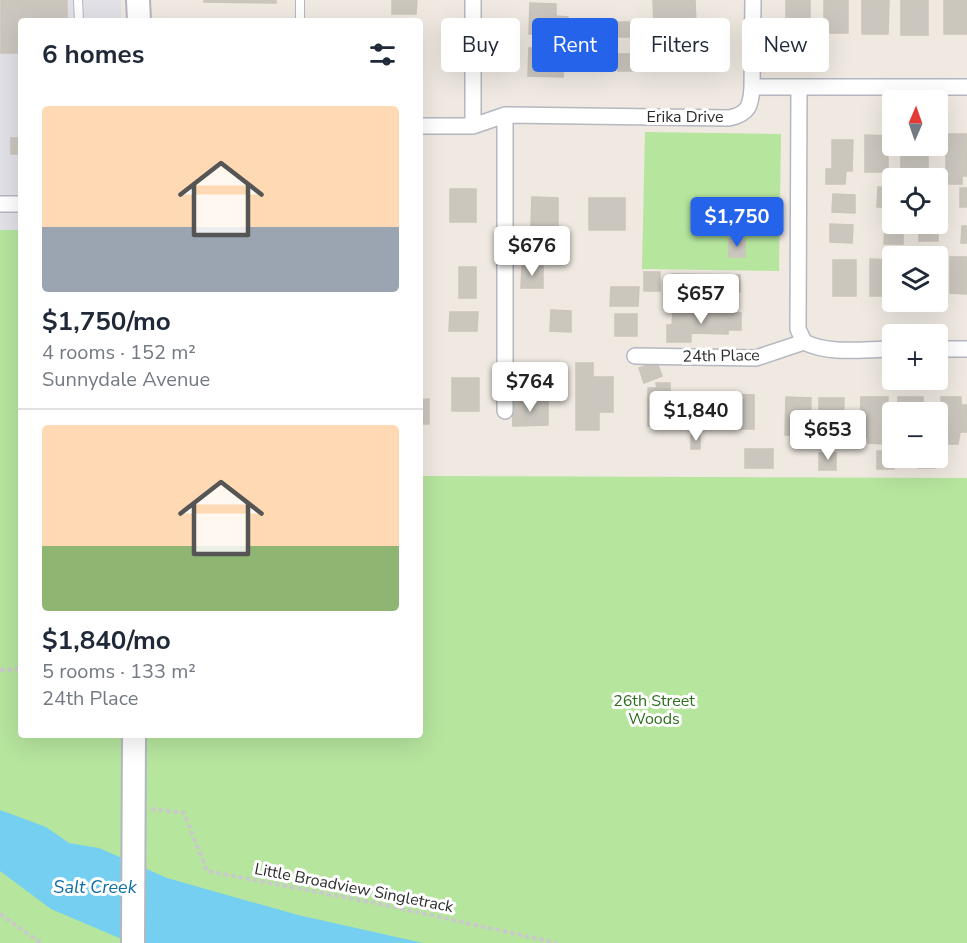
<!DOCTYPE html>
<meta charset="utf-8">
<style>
body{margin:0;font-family:"Nunito Sans",sans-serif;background:#f2f2f3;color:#1f2937;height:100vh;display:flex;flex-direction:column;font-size:22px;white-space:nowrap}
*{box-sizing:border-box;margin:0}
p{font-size:20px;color:#747a83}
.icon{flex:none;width:33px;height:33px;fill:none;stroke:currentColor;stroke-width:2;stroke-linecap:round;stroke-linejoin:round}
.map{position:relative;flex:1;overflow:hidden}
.panel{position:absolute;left:18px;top:18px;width:405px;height:720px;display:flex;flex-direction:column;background:#fff;border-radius:6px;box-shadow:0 6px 24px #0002}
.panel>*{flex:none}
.hud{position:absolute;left:441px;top:18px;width:435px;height:54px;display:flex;gap:12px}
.needle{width:39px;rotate:2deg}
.controls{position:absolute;left:882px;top:90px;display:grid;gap:12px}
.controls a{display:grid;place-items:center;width:66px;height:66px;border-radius:6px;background:#fff;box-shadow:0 6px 24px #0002;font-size:30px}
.price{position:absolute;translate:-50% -51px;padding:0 14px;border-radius:6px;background:#fff;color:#222;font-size:20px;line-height:39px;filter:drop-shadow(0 2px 3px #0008)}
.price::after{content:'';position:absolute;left:50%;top:36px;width:18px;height:14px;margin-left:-9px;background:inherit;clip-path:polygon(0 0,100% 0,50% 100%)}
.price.active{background:#2563eb;color:#fff}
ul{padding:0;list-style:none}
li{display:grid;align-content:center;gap:12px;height:318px;padding:0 24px}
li+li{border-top:2px solid #e0e1e3}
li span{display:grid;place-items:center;height:186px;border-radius:6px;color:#555}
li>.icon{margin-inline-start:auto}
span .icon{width:108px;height:108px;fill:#fffc;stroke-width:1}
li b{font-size:26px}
h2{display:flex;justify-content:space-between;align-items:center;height:72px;padding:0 24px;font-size:26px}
.pill{padding:0 21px;border-radius:6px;background:#fff;box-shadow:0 6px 24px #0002;font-size:21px;line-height:54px}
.pill.active{background:#2563eb;color:#fff}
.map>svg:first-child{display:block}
.industrial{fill:#e3e1e8}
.green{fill:#b6e59e}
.water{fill:#75cff0}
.building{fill:#cbc7bf;stroke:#cbc5ba;stroke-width:1.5}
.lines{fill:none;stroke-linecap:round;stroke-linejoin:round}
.lane-casing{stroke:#b4b7c1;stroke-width:10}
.street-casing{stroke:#b4b7c1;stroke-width:18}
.secondary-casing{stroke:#b4b7c1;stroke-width:26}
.path{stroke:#c9c9c9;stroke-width:4;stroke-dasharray:4.5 3;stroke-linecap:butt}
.lane{stroke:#fff;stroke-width:8}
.street{stroke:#fff;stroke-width:15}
.secondary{stroke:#fff;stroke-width:22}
.labels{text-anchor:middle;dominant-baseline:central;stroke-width:6;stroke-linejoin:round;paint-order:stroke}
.street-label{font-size:16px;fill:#2e2e2e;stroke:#fff}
.park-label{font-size:16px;fill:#2c6e1b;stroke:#fff}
.water-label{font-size:18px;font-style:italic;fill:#0d6fa3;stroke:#fff}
</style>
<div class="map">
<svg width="967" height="943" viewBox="0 0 967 943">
<rect width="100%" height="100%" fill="#efe9e1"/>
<!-- industrial -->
<path class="industrial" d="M0 0H121V21H21V230H0Z"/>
<!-- green -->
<path class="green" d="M645 132 781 134 779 271 642 269Z
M0 230H21V735H420V476L967 478V943H0Z"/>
<!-- water -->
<path class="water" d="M0 810 46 827 69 843 99 848 167 878 298 915 423 943H131L51 909 0 871Z"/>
<!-- building -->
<path class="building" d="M1 0H67V21H21V53H1Z
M204 0H276V3L204 2Z
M392 0H417L416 14H392Z
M653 0H695L696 26 654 27Z
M786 0H810V35H786Z
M824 0H848V33H824Z
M862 0H889L888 34H862Z
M901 0H928V35H901Z
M944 0H967V34H944Z
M530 3 556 4V16L568 17V34H529Z
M618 22H636V37H619Z
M599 23V39H581V24Z
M695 43V70L653 71V44Z
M529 48 555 49 554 66H564L563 77 528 76Z
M586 53 603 54V71H586Z
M618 54H634V71H618Z
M946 134H967V176H962V184H948V176H946Z
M865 135 888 136V172H865Z
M11 138H21V154H11Z
M832 140H853L852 171H846L845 184H826V169H832Z
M901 146H928V176H901Z
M938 186 943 187V206H938Z
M878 187 892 188V207H877Z
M960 188H967V207H960Z
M450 189H476V222H450Z
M833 194 855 195V213L832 212Z
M532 197 558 198V226H531Z
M589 198H625V230H589Z
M938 222V241H919V224Z
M830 224 853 225 852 243 830 242Z
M885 225H903V244H884Z
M962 226H967V243H961Z
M729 239 745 240V257H729Z
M950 257H967V294L950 293Z
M870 259 892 260V296H870Z
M833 260H856V296H833Z
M522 266H543V288H521Z
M459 267H476V298H459Z
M644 272H660V291H644Z
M672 274 740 275V292H727V295H691V304L666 303V286H672Z
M611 287H639L638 306H610Z
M551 310 571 311V332L550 331Z
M450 312H478L477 331H449Z
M673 313H741V330H728V334L691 333V342H667V325H672Z
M615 314H637V336H615Z
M657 362 662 376 644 383 639 368Z
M576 363H593V377H613V412H599V430H576Z
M452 378H479V411H452Z
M656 383H670V426H648V388H657Z
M726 394 754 395V429H725Z
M786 397 811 398 810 435H785Z
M861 397H888L887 437H884L883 444 868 443V438H860Z
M898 397H923V412H898Z
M941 397H961V405H967V432H960L958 444H943Z
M819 398H844L843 436H819Z
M429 399V424H420V400Z
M548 401V425L513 426 512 402Z
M691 435H700V449H691Z
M745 449H773V468H745Z
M877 451H892L894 469H877Z
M819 453H836V470H819Z
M918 458H935V468H918Z"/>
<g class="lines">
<!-- lane casing -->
<g class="lane-casing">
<path id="lane" d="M78 0 79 21
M300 0V21"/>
</g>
<!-- street casing -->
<g class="street-casing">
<path id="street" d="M752 87 753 0
M799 88 798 329 804 342
M505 115V411
M420 126H473L505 115 729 118C749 114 751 105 752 87H967
M473 126V0
M0 204H21
M804 342C830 355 864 349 892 349
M938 349H967
M635 356 756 358 804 342"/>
</g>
<!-- secondary casing -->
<g class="secondary-casing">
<path id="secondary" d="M138 0 139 21
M133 943 134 735"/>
</g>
<!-- path -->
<path class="path" d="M0 670 21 669
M151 809 184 813 207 871 380 904 557 943
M0 914 41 943"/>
<!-- lane -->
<use href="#lane" class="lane"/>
<!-- street -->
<use href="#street" class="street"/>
<!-- secondary -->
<use href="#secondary" class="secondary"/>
</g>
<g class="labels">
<!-- street labels -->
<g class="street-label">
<text x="685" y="117">Erika Drive</text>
<text transform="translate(721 356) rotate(-1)">24th Place</text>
<text transform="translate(354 888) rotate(11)">Little Broadview Singletrack</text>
</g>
<!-- park labels -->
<g class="park-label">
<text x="654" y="701">26th Street<tspan x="654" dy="18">Woods</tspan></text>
</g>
<!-- water labels -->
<g class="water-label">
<text x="95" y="887">Salt Creek</text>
</g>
</g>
</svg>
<div class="controls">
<a><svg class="needle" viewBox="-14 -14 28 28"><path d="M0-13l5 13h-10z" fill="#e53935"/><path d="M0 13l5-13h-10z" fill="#747a83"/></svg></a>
<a><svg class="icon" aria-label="locate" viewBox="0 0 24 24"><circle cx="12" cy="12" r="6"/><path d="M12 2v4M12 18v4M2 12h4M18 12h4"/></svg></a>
<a><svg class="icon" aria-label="layers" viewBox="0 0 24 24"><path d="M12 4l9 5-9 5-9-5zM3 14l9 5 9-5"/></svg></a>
<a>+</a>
<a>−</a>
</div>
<b class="price active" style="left:737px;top:248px">$1,750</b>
<b class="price" style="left:532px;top:277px">$676</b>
<b class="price" style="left:701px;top:325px">$657</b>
<b class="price" style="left:530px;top:413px">$764</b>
<b class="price" style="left:696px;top:442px">$1,840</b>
<b class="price" style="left:828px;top:461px">$653</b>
<div class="hud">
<a class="pill">Buy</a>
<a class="pill active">Rent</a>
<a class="pill">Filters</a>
<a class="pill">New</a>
</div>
<section class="panel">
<h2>6 homes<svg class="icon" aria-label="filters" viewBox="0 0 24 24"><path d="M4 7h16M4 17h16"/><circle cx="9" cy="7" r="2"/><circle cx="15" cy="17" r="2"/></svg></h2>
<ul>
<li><span style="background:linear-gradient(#ffd9b3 65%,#9aa5b1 0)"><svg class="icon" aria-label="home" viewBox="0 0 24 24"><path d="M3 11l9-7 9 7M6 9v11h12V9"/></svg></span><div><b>$1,750/mo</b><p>4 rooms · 152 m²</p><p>Sunnydale Avenue</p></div></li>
<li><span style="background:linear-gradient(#ffd9b3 65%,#8fb573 0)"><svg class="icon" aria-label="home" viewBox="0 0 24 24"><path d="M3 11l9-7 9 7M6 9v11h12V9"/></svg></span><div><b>$1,840/mo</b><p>5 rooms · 133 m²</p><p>24th Place</p></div></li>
</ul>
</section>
</div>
